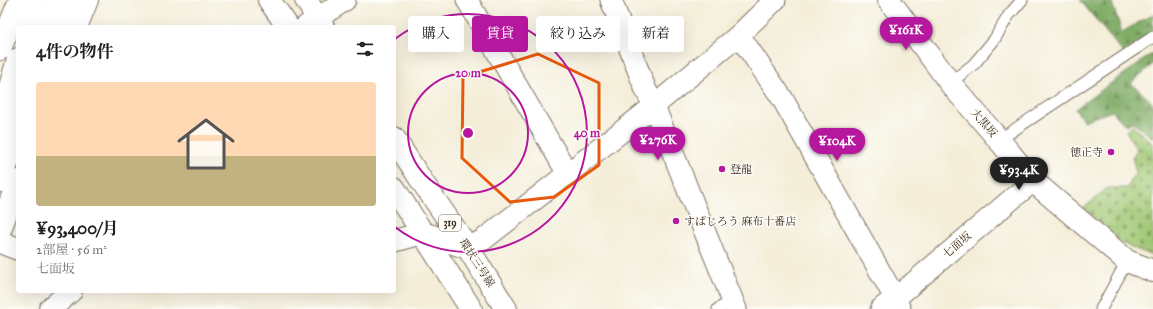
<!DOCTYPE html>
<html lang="ja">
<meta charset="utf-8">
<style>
body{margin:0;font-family:"IM FELL Great Primer","Noto Serif JP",serif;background:#f6f6f6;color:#202124;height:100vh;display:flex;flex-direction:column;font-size:15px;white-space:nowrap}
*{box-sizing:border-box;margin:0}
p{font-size:13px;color:#757577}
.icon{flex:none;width:22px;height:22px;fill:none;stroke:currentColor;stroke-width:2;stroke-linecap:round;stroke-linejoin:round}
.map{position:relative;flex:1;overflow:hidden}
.side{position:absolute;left:16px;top:25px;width:380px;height:268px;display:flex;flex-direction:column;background:#fff;border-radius:4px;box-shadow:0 4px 16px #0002}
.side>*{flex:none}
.guide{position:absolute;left:408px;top:16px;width:380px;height:36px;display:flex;gap:8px}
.price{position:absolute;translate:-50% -34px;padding:0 9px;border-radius:14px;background:#b5179e;color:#fff;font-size:13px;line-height:26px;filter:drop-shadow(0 1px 2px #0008)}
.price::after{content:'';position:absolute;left:50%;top:24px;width:12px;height:9px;margin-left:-6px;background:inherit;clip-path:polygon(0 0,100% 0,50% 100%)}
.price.active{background:#222;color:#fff}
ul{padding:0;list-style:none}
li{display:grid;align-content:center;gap:8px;height:212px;padding:0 20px}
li+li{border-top:1px solid #e0e0e0}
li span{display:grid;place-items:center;height:124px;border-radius:4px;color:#555}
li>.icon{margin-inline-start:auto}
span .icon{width:72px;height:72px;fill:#fffc;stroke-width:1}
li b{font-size:17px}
h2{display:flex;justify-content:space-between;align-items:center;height:48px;padding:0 20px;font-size:17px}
.chip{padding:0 14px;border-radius:4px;background:#fff;box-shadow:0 4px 16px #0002;font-size:14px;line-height:36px}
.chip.active{background:#b5179e;color:#fff}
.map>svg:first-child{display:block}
.forest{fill:url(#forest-firs);stroke:#5e6b42}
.cemetery{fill:url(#cemetery-stones);stroke:#6e7949}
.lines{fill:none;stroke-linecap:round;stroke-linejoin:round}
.service-casing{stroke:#7c6f5f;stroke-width:13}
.minor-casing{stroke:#7c6f5f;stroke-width:23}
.tertiary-casing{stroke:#7c6f5f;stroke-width:24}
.secondary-casing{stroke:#7c6f5f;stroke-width:24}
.primary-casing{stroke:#7c6f5f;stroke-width:24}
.motorway-casing{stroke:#7c6f5f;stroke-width:24}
.service{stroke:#fff;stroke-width:11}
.minor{stroke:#fff;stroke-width:21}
.tertiary{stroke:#fff;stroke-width:22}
.secondary{stroke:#fff;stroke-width:22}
.primary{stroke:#fff;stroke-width:22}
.motorway{stroke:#fff;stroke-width:22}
.marked{fill:none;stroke:#e8590c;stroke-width:3;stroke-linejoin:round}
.ring{fill:none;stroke:#b5179e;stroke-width:2}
.poi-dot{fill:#b5179e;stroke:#fdfcf7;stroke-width:1.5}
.labels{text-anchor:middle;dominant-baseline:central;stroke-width:3;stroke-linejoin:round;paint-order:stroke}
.shield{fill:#fdfcf7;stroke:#75695f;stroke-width:1}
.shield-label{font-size:10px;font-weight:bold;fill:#3b2a1e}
.street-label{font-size:11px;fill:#3b2a1e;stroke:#fdfcf7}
.poi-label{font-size:11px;fill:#3b2a1e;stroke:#fdfcf7;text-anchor:start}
.centre{fill:#b5179e;stroke:#fdfcf7;stroke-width:2}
.ring-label{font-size:12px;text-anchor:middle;font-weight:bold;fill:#b5179e;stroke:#fdfcf7;stroke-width:3;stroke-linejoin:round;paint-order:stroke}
</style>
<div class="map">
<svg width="1153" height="309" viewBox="0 0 1153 309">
<defs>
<pattern id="forest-firs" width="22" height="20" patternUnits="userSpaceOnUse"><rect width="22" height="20" fill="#80ac66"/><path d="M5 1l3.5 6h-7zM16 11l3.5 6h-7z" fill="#6a8c53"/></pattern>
<pattern id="cemetery-stones" width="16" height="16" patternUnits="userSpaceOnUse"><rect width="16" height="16" fill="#a0c874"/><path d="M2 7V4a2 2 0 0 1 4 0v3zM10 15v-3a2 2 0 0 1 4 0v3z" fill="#84a35f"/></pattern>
</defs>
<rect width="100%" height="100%" fill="#fdfcf7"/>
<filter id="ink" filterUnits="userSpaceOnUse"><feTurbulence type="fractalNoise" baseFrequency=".025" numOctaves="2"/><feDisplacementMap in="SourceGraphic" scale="8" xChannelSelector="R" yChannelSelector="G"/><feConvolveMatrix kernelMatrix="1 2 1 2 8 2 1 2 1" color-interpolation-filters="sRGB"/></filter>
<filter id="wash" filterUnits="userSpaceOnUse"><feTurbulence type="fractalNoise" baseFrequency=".012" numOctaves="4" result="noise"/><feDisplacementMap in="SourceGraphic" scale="16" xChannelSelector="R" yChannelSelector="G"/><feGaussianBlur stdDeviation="0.9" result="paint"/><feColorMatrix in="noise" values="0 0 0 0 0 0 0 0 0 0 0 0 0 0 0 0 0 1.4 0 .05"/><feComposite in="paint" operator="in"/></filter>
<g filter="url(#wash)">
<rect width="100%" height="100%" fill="#f4eed9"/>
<!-- forest -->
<path class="forest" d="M1080 0H1111L1122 32 1153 14V32L1123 53Z
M1153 53V64L1131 83 1153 103V138L1132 122 1126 126 1112 111 1084 121 1075 109Z"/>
<!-- cemetery -->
<path class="cemetery" d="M1133 126 1153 144V256L1121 243 1084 208 1107 188H1127L1136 172 1132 157 1137 150 1126 131Z"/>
</g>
<g filter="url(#ink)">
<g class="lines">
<!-- service casing -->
<g class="service-casing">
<path id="service" d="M950 83 974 64 994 40 1009 15 1022 0
M999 140 1153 37
M718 309 732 301
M1101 309 1127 261"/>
</g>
<!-- minor casing -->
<g class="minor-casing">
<path id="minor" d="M467 0 568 174
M611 0 645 88 654 106 736 309
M305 27 345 0
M739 35 782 98 895 298 900 309
M468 248 483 240 654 106 739 35 775 0
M881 309 905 290 1033 181"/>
</g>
<!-- tertiary casing -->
<g class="tertiary-casing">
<path id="tertiary" d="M889 0 950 83 999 140 1033 181 1127 261 1153 271
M394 241 423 233 468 248
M0 242 18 249
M50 309 71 291"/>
</g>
<!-- secondary casing -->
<g class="secondary-casing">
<path id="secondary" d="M76 27 87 0
M0 49 20 0
M0 230 18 181"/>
</g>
<!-- primary casing -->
<g class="primary-casing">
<path id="primary" d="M269 0 288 27
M306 0 323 27
M394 138 423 183 468 248 506 309
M394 188 471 309"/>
</g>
<!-- motorway casing -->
<g class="motorway-casing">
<path id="motorway" d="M27 27 35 0
M48 27 58 0
M64 27 75 0
M0 122 18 59
M0 156 15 106
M0 181 16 142"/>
</g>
<!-- service -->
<use href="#service" class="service"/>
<!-- minor -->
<use href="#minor" class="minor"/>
<!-- tertiary -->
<use href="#tertiary" class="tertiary"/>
<!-- secondary -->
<use href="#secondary" class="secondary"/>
<!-- primary -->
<use href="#primary" class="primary"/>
<!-- motorway -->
<use href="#motorway" class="motorway"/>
</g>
</g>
<!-- marked area -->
<path class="marked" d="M538 54 599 83V165L554 197 510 202 462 158 463 77Z"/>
<!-- distance rings -->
<g class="ring">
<circle cx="468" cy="133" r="60"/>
<path d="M395 39A119 119 0 1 1 395 227"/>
</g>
<!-- markers -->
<g class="poi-dot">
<circle cx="1111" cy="152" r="4"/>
<circle cx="722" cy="169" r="4"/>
<circle cx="676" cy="221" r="4"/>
</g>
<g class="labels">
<!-- shield labels -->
<rect class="shield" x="439" y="215" width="22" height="16" rx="3"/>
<g class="shield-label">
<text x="450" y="223">319</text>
</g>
<!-- street labels -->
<g class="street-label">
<text transform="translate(984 123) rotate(49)">大黒坂</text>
<text transform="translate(957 245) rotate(-41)">七面坂</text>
<text transform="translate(477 263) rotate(57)">環状三号線</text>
</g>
<!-- poi labels -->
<g class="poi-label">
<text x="1103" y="152" text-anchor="end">徳正寺</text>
<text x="730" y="169">登龍</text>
<text x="684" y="221">すぱじろう 麻布十番店</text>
</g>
</g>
<circle cx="468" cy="133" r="6" class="centre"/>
<g class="ring-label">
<text x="468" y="77">20 m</text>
<text x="587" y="137">40 m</text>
</g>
</svg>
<b class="price" style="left:906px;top:51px">¥161K</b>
<b class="price" style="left:658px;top:161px">¥276K</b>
<b class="price" style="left:837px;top:162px">¥104K</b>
<b class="price active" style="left:1019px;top:191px">¥93.4K</b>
<div class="guide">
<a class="chip">購入</a>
<a class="chip active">賃貸</a>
<a class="chip">絞り込み</a>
<a class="chip">新着</a>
</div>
<section class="side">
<h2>4件の物件<svg class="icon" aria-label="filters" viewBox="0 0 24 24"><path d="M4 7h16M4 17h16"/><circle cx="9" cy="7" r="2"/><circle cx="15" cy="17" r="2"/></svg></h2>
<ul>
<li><span style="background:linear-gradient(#ffd9b3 60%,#c2b280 0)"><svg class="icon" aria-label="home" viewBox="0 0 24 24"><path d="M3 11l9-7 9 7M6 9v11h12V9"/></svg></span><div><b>¥93,400/月</b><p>2部屋 · 56 m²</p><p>七面坂</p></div></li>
</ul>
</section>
</div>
